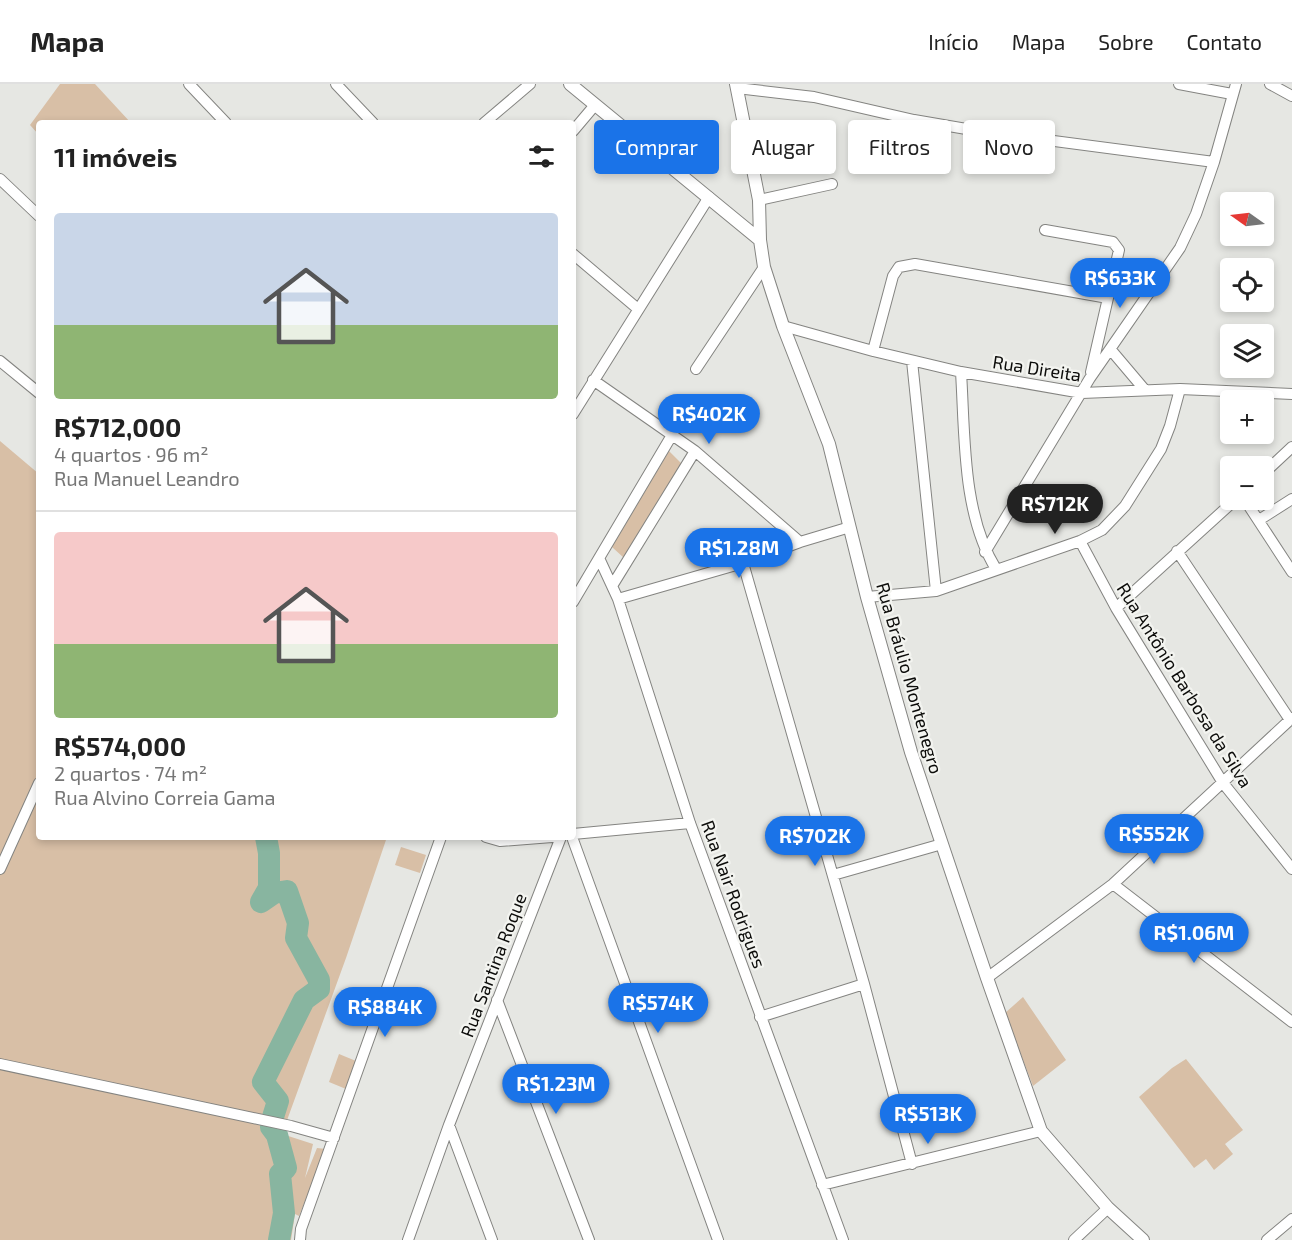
<!DOCTYPE html>
<html lang="pt">
<meta charset="utf-8">
<style>
body{margin:0;font-family:"Exo 2",sans-serif;background:#f2f2f2;color:#222;height:100vh;display:flex;flex-direction:column;font-size:22px;white-space:nowrap}
*{box-sizing:border-box;margin:0}
p{font-size:20px;color:#767676}
.icon{flex:none;width:33px;height:33px;fill:none;stroke:currentColor;stroke-width:2;stroke-linecap:round;stroke-linejoin:round}
.map{position:relative;flex:1;overflow:hidden}
.drawer{position:absolute;left:36px;top:36px;width:540px;height:720px;display:flex;flex-direction:column;background:#fff;border-radius:6px;box-shadow:0 3px 9px #0003}
.drawer>*{flex:none}
.top-card{position:absolute;left:594px;top:36px;width:570px;height:54px;display:flex;gap:12px}
.needle{width:39px;rotate:284deg}
.fabs{position:absolute;left:1220px;top:108px;display:grid;gap:12px}
.fabs a{display:grid;place-items:center;width:54px;height:54px;border-radius:6px;background:#fff;box-shadow:0 3px 9px #0003;font-size:30px}
.price{position:absolute;translate:-50% -51px;padding:0 14px;border-radius:21px;background:#1a73e8;color:#fff;font-size:20px;line-height:39px;filter:drop-shadow(0 2px 3px #0008)}
.price::after{content:'';position:absolute;left:50%;top:36px;width:18px;height:14px;margin-left:-9px;background:inherit;clip-path:polygon(0 0,100% 0,50% 100%)}
.price.current{background:#222;color:#fff}
ul{padding:0;list-style:none}
li{display:grid;align-content:center;gap:12px;height:318px;padding:0 18px}
li+li{border-top:2px solid #e0e0e0}
li span{display:grid;place-items:center;height:186px;border-radius:6px;color:#555}
li>.icon{margin-inline-start:auto}
span .icon{width:108px;height:108px;fill:#fffc;stroke-width:1}
li b{font-size:26px}
h2{display:flex;justify-content:space-between;align-items:center;height:72px;padding:0 18px;font-size:26px}
.pill{padding:0 21px;border-radius:6px;background:#fff;box-shadow:0 3px 9px #0003;font-size:21px;line-height:54px}
.pill.current{background:#1a73e8;color:#fff}
header{display:flex;align-items:center;gap:36px;box-sizing:border-box;height:84px;padding:0 30px;background:#fff;border-bottom:2px solid #e0e0e0}
header strong{font-size:28px}
nav{display:flex;gap:33px;margin-inline-start:auto;font-size:21px}
.map>svg:first-child{display:block}
.green{fill:#d8bfa6}
.lines{fill:none;stroke-linecap:round;stroke-linejoin:round}
.river{stroke:#88b5a0;stroke-width:22}
.minor-casing{stroke:#848481;stroke-width:12}
.tertiary-casing{stroke:#848481;stroke-width:14}
.minor{stroke:#fff;stroke-width:10}
.tertiary{stroke:#fff;stroke-width:12}
.labels{text-anchor:middle;dominant-baseline:central;stroke-width:4.5;stroke-linejoin:round;paint-order:stroke}
.street-label{font-size:18px;fill:#0c0c0a;stroke:#f3f4f0}
</style>
<header>
<strong>Mapa</strong>
<nav><a>Início</a><a>Mapa</a><a>Sobre</a><a>Contato</a></nav>
</header>
<div class="map">
<svg width="1292" height="1156" viewBox="0 0 1292 1156">
<rect width="100%" height="100%" fill="#e6e7e3"/>
<!-- green -->
<path class="green" d="M60 0H95L131 39H39V51L30 41Z
M0 357 39 390V753H387L346 874 282 1050 313 1060 305 1094 317 1064 326 1065 299 1132 295 1130 291 1156H0Z
M669 367 682 380 624 474 612 463Z
M401 763 426 771 420 789 395 781Z
M1023 913 1066 976 1033 1002 1005 929Z
M339 970 356 977 346 1005 329 998Z
M1186 975 1243 1046 1225 1060 1233 1070 1214 1086 1206 1075 1194 1084 1139 1013 1172 984Z"/>
<g class="lines">
<!-- river -->
<path class="river" d="M266 753 269 769V804L261 818 274 809 287 807 298 839 296 854 319 896V905L304 916 263 998 278 1017 273 1033
M271 1043 277 1051 286 1084 280 1090 284 1129 279 1156"/>
<!-- minor casing -->
<g class="minor-casing">
<path id="minor" d="M189 0 226 39
M336 0 373 39
M1179 0 1232 10
M1270 0 1292 12
M737 4 814 13 914 36 978 47 1214 78
M484 39 530 0
M573 47 595 21
M0 95 39 132
M759 116 832 100
M1045 146 1113 158 1119 166 1091 288
M573 170 638 225
M783 242 873 267 961 288 1082 309 1180 305 1292 310
M1111 266 1144 305
M873 267 893 192 899 183 915 180 1108 214
M0 277 39 309
M912 277 936 507
M696 285 764 183
M961 288C965 351 962 430 996 485
M593 296 695 367 800 458
M573 330 709 113
M1263 390 1292 363
M1245 416 1292 488
M1259 436 1292 415
M1080 457 1116 524 1223 699 1292 785
M1177 467 1290 636
M985 468 1090 294 1180 164 1196 130 1214 78 1236 0
M599 474 618 515 690 739 843 1156
M743 479 864 900 912 1080
M612 502 695 367
M867 513 936 507 1080 457 1102 446 1125 422 1161 365 1170 342 1180 305
M618 515 743 479 800 458 850 443
M573 518 672 351
M1116 524 1235 416
M573 750 690 739
M486 753 500 757 552 753
M572 753 718 1156
M0 785 39 699
M833 791 942 760
M1113 800 1292 938
M987 894 1113 800 1292 634
M497 916 589 1156
M760 933 864 900
M0 980 291 1042 334 1054
M449 1041 492 1156
M822 1101 1041 1047
M300 1156 301 1145 441 753
M408 1156 449 1041 561 753
M1074 1156 1108 1124
M1267 1156 1292 1135"/>
</g>
<!-- tertiary casing -->
<g class="tertiary-casing">
<path id="tertiary" d="M570 0 760 156
M736 0 759 116 760 156 764 183 783 242 829 360 867 513 911 668 987 894 1041 1047 1108 1124 1143 1156"/>
</g>
<!-- minor -->
<use href="#minor" class="minor"/>
<!-- tertiary -->
<use href="#tertiary" class="tertiary"/>
</g>
<g class="labels">
<!-- street labels -->
<g class="street-label">
<text transform="translate(1037 284) rotate(9)">Rua Direita</text>
<text transform="translate(910 594) rotate(74)">Rua Bráulio Montenegro</text>
<text transform="translate(1185 601) rotate(58)">Rua Antônio Barbosa da Silva</text>
<text transform="translate(734 810) rotate(70)">Rua Nair Rodrigues</text>
<text transform="translate(493 881) rotate(-69)">Rua Santina Roque</text>
</g>
</g>
</svg>
<div class="fabs">
<a><svg class="needle" viewBox="-14 -14 28 28"><path d="M0-13l5 13h-10z" fill="#e53935"/><path d="M0 13l5-13h-10z" fill="#767676"/></svg></a>
<a><svg class="icon" aria-label="locate" viewBox="0 0 24 24"><circle cx="12" cy="12" r="6"/><path d="M12 2v4M12 18v4M2 12h4M18 12h4"/></svg></a>
<a><svg class="icon" aria-label="layers" viewBox="0 0 24 24"><path d="M12 4l9 5-9 5-9-5zM3 14l9 5 9-5"/></svg></a>
<a>+</a>
<a>−</a>
</div>
<b class="price" style="left:1120px;top:225px">R$633K</b>
<b class="price" style="left:709px;top:361px">R$402K</b>
<b class="price current" style="left:1055px;top:451px">R$712K</b>
<b class="price" style="left:739px;top:495px">R$1.28M</b>
<b class="price" style="left:1154px;top:781px">R$552K</b>
<b class="price" style="left:815px;top:783px">R$702K</b>
<b class="price" style="left:1194px;top:880px">R$1.06M</b>
<b class="price" style="left:658px;top:950px">R$574K</b>
<b class="price" style="left:385px;top:954px">R$884K</b>
<b class="price" style="left:556px;top:1031px">R$1.23M</b>
<b class="price" style="left:928px;top:1061px">R$513K</b>
<div class="top-card">
<a class="pill current">Comprar</a>
<a class="pill">Alugar</a>
<a class="pill">Filtros</a>
<a class="pill">Novo</a>
</div>
<section class="drawer">
<h2>11 imóveis<svg class="icon" aria-label="filters" viewBox="0 0 24 24"><path d="M4 7h16M4 17h16"/><circle cx="9" cy="7" r="2"/><circle cx="15" cy="17" r="2"/></svg></h2>
<ul>
<li><span style="background:linear-gradient(#c9d6e8 60%,#8fb573 0)"><svg class="icon" aria-label="home" viewBox="0 0 24 24"><path d="M3 11l9-7 9 7M6 9v11h12V9"/></svg></span><div><b>R$712,000</b><p>4 quartos · 96 m²</p><p>Rua Manuel Leandro</p></div></li>
<li><span style="background:linear-gradient(#f6c9c9 60%,#8fb573 0)"><svg class="icon" aria-label="home" viewBox="0 0 24 24"><path d="M3 11l9-7 9 7M6 9v11h12V9"/></svg></span><div><b>R$574,000</b><p>2 quartos · 74 m²</p><p>Rua Alvino Correia Gama</p></div></li>
</ul>
</section>
</div>
